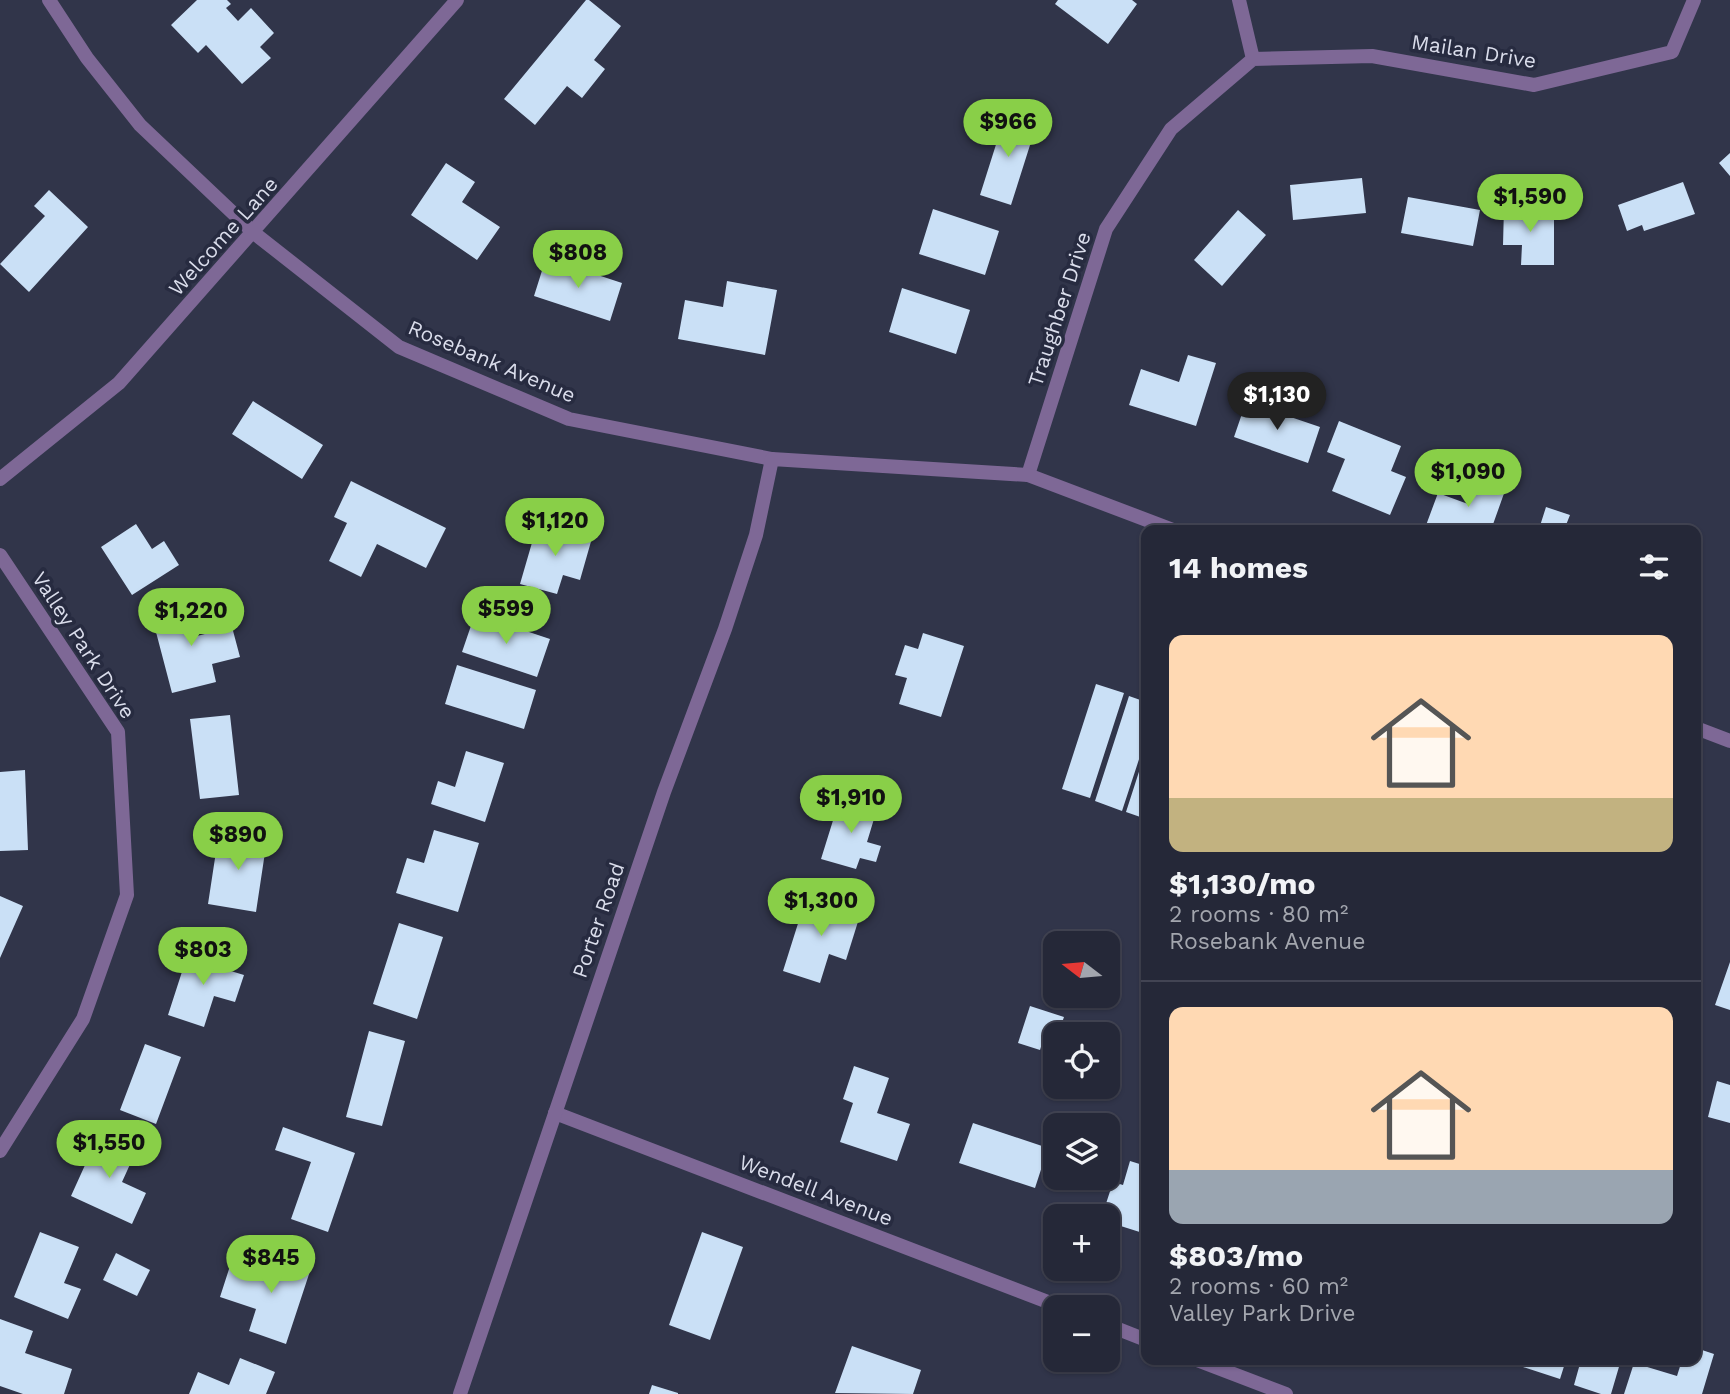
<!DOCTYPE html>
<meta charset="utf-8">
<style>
body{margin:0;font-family:"Work Sans",sans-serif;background:#313443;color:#f1f3f6;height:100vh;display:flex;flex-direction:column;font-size:26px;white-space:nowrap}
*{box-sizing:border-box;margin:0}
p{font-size:23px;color:#a3a6ae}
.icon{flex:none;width:38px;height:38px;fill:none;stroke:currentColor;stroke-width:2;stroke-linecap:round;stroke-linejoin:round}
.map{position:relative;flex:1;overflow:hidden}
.details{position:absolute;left:1141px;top:525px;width:560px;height:840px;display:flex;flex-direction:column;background:#252838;border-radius:14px;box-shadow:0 2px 5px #0004,0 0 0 2px #424453}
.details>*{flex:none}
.needle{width:46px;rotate:286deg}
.buttons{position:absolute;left:1043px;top:931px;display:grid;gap:14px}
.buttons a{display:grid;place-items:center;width:77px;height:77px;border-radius:14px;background:#252838;box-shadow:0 2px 5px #0004,0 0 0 2px #424453;font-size:35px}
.price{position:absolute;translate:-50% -60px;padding:0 16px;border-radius:24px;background:#89cf48;color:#111;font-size:23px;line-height:46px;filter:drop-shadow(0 2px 4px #0008)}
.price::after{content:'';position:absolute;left:50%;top:42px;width:21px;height:16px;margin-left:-10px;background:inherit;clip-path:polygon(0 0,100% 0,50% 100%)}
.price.selected{background:#222;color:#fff}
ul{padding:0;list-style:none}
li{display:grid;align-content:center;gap:14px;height:371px;padding:0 28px}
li+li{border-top:2px solid #424453}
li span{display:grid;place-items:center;height:217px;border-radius:14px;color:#555}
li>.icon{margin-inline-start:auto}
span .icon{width:126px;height:126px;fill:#fffc;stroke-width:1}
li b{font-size:30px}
h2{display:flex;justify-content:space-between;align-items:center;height:84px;padding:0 28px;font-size:30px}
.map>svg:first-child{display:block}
.building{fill:#cae0f6}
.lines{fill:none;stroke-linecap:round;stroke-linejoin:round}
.minor{stroke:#7e6896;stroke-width:14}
.tertiary{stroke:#7e6896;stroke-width:14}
.labels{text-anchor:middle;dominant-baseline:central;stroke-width:7;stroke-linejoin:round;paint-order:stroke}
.street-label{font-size:21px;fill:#daddeb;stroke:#272b40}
</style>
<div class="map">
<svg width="1730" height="1394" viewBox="0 0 1730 1394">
<rect width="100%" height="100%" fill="#31354a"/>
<!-- building -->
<path class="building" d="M197 0H227L231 4 226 8 238 21 251 8 274 33 260 47 271 58 242 84 206 45 198 53 171 25Z
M586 0H589L621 26 594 60 605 69 582 98 567 86 535 125 504 99Z
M1058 0H1132L1137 4 1108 44 1055 4Z
M1006 113 1037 123 1011 205 980 195Z
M1730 153V176L1719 163Z
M446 163 475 182 462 202 500 227 477 260 411 215Z
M1362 178 1366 213 1293 220 1290 185Z
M1683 182 1695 214 1644 231 1642 225 1627 231 1618 205Z
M49 190 88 227 29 292 0 264 45 216 34 206Z
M1408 197 1480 210 1473 246 1401 233Z
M1504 207 1542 208V214L1554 215V265H1521L1522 245H1503Z
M933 209 999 231 985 275 919 254Z
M1238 210 1266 235 1222 286 1194 260Z
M546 258 622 283 610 321 534 296Z
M727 281 777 290 765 355 678 339 685 300 723 307Z
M902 288 970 310 956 354 889 332Z
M1188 355 1216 363 1196 426 1129 405 1141 369 1179 382Z
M253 401 323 445 302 479 232 434Z
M1246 402 1320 427 1308 463 1234 437Z
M1339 421 1401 446 1391 471 1406 477 1390 515 1332 491 1345 459 1327 452Z
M1478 476 1507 485 1491 530H1432L1425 528 1438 493 1468 504Z
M351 481 446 528 426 568 377 544 361 577 329 561 347 523 334 517Z
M1546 507 1570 515 1564 530H1519L1521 523 1539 529Z
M538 522 592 538 580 580 563 575 557 594 520 584Z
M136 524 152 549 164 541 179 565 132 595 101 547Z
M189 603 197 636 232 627 240 657 212 664 216 682 172 693 151 613Z
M475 614 550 639 537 677 462 652Z
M923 633 964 646 941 717 899 704 907 678 895 675 905 645 918 649Z
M457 665 536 690 524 729 445 704Z
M1096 684 1124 693 1090 798 1062 789Z
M1129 696 1146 702V738L1122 811 1095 801Z
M230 715 239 795 200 799 190 719Z
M1146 750V819L1126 812Z
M466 751 504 763 485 822 431 804 438 781 455 787Z
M25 770 28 850 0 851V772Z
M840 798 877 809 867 842 881 846 876 862 860 858 856 869 821 859Z
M434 830 479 843 458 912 396 893 407 858 424 863Z
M219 832 267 839 256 912 208 904Z
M807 895 861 912 846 960 829 954 820 983 783 971Z
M0 896 23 906 0 958Z
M399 923 443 937 417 1019 373 1004Z
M190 947 227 959 224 969 244 975 235 1002 214 996 204 1027 168 1015Z
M1730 962V1010L1715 1005Z
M1030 1006 1064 1017 1058 1034 1046 1031 1040 1050 1018 1043Z
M369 1031 405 1041 382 1126 346 1117Z
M145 1044 181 1057 156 1124 120 1110Z
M854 1066 889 1078 877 1113 910 1124 897 1161 840 1142 853 1103 843 1099Z
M1717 1081 1730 1085V1123L1708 1117Z
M973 1123 1048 1148 1035 1188 959 1163Z
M283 1127 355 1153 328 1232 291 1219 311 1162 275 1150Z
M100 1132 137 1149 122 1182 146 1193 132 1224 71 1196Z
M1130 1161 1146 1166V1234L1108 1222V1216H1102L1113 1182 1123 1185Z
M40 1232 79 1247 64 1283 81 1289 68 1319 14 1297Z
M702 1232 743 1247 710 1340 669 1325Z
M278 1251 313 1262 286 1344 249 1331 256 1309 220 1297 230 1266 268 1279Z
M116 1253 150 1270 137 1296 103 1280Z
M0 1319 33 1331 25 1353 72 1369 64 1394H23L0 1386Z
M852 1346 921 1370 913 1394 835 1393Z
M1696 1348 1714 1354 1702 1394H1624L1634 1363 1677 1376 1682 1360H1696Z
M240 1358 275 1372 266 1394H189L198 1372 229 1385Z
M1526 1360H1566L1560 1379 1523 1367Z
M1581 1360H1621L1611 1394H1601L1574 1385Z
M652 1385 678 1393V1394H649Z"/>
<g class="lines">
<!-- minor -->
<path class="minor" d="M49 0 87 58 140 125 254 233 399 347 569 419 772 459
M1253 59 1372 56 1534 85 1672 52 1694 0
M1028 475 1106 229 1171 129 1253 59 1239 0
M0 479 119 383 457 0
M0 555 118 732 127 895 83 1019 0 1151
M555 1113 1061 1307
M1108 1325 1146 1340
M1197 1360 1286 1394"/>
<!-- tertiary -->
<path class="tertiary" d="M1696 728 1730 741
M460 1394 664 792 725 629 756 535 772 459 1028 475 1173 530"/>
</g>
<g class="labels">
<!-- street labels -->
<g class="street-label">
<text transform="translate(1474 51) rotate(9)">Mailan Drive</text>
<text transform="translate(223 236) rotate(-48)">Welcome Lane</text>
<text transform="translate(1059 309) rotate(-72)">Traughber Drive</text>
<text transform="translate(492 361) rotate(23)">Rosebank Avenue</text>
<text transform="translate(84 645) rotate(57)">Valley Park Drive</text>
<text transform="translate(598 920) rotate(-71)">Porter Road</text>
<text transform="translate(816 1190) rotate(21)">Wendell Avenue</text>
</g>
</g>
</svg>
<div class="buttons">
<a><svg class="needle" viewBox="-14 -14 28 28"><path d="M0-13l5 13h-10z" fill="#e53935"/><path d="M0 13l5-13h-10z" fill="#a3a6ae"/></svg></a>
<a><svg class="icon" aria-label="locate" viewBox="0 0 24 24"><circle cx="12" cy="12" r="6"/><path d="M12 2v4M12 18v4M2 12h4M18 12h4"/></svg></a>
<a><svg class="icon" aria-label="layers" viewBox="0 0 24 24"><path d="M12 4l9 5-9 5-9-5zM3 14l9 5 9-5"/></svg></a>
<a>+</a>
<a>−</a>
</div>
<b class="price" style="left:1008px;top:159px">$966</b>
<b class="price" style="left:1530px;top:234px">$1,590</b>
<b class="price" style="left:578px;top:290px">$808</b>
<b class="price selected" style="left:1277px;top:432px">$1,130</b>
<b class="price" style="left:1468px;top:509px">$1,090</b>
<b class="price" style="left:555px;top:558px">$1,120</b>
<b class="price" style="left:506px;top:646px">$599</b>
<b class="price" style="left:191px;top:648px">$1,220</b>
<b class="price" style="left:851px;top:835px">$1,910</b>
<b class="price" style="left:238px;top:872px">$890</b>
<b class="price" style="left:821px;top:938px">$1,300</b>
<b class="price" style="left:203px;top:987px">$803</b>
<b class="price" style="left:109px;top:1180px">$1,550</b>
<b class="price" style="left:271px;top:1295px">$845</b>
<section class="details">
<h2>14 homes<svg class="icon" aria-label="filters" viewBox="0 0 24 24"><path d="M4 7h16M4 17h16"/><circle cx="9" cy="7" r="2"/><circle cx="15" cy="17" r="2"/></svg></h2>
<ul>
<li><span style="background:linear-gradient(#ffd9b3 75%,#c2b280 0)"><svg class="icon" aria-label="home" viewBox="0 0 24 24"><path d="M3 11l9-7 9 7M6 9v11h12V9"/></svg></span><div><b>$1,130/mo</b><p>2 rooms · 80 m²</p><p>Rosebank Avenue</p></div></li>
<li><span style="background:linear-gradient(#ffd9b3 75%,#9aa5b1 0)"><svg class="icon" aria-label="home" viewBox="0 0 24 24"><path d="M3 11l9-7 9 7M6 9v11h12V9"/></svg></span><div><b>$803/mo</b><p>2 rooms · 60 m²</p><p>Valley Park Drive</p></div></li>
</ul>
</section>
</div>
